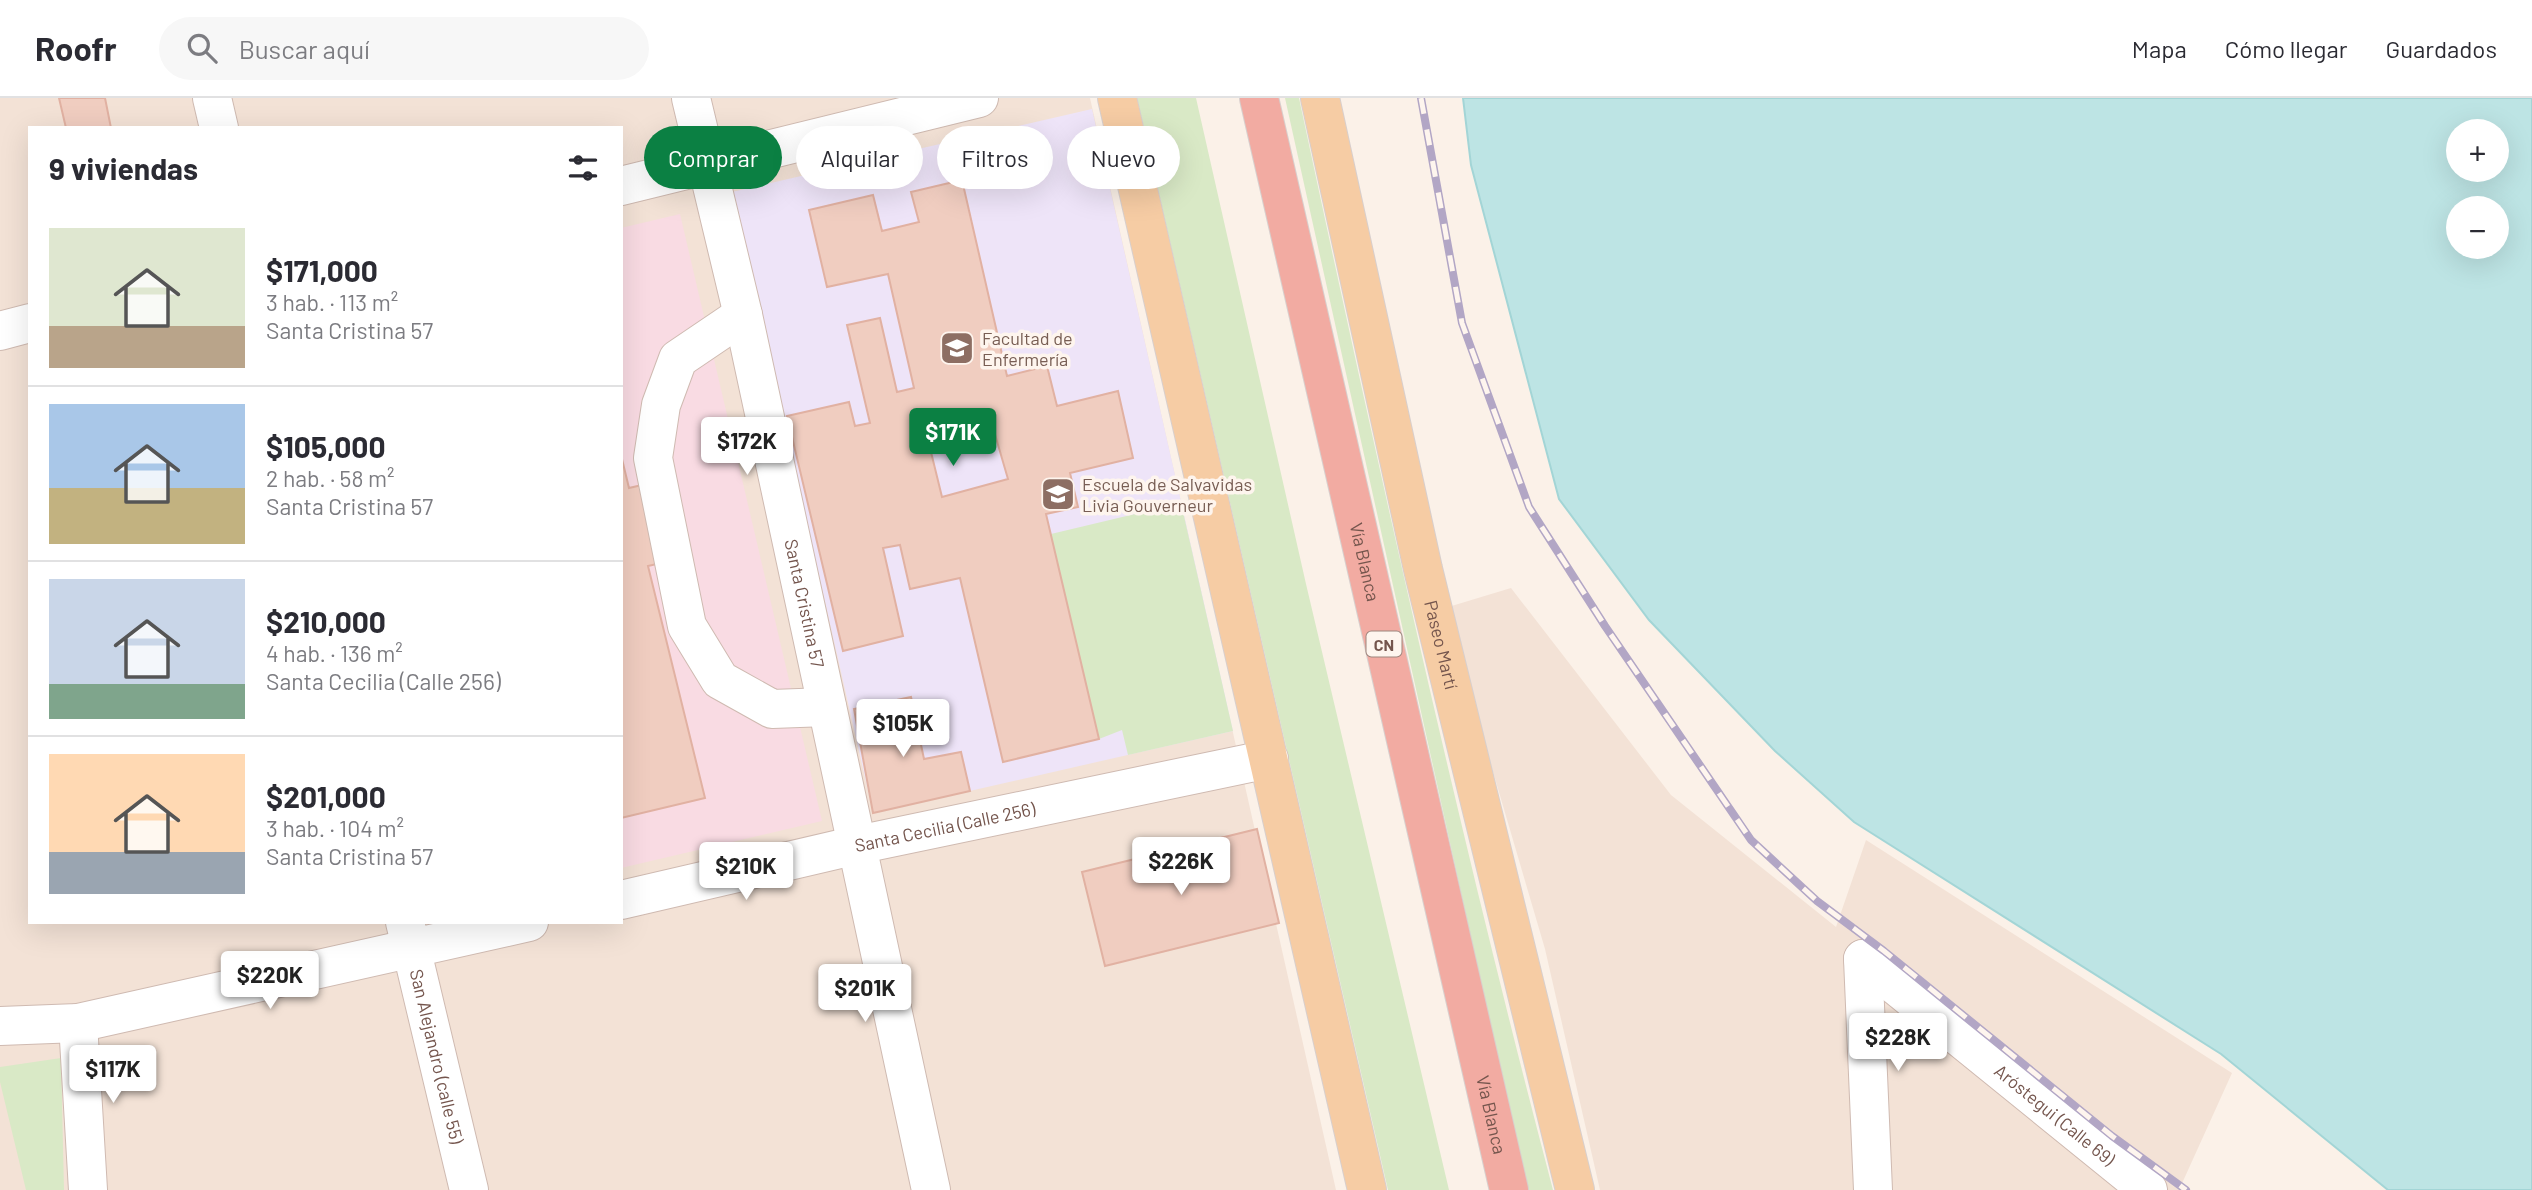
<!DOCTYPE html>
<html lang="es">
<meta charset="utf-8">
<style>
body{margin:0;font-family:Barlow,sans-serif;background:#f7f7f7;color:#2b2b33;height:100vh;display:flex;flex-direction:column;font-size:26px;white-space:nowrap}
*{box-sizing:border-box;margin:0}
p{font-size:23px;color:#7c7c81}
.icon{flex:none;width:38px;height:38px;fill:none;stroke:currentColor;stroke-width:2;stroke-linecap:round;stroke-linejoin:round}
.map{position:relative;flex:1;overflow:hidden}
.panel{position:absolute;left:28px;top:28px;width:595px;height:798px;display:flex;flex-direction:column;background:#fff;border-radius:0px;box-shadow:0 7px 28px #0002}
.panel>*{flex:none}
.hud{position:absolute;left:644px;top:28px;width:665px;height:63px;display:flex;gap:14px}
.fabs{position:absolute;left:2446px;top:21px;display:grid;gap:14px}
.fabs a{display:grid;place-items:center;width:63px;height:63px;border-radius:50%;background:#fff;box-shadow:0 7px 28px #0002;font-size:35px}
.price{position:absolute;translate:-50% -60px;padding:0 16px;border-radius:7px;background:#fff;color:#222;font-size:23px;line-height:46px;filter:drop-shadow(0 2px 4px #0008)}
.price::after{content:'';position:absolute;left:50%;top:42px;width:21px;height:16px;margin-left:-10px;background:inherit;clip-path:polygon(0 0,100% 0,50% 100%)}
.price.active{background:#0b8043;color:#fff}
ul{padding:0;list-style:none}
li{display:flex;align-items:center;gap:21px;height:175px;padding:0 21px}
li+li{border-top:2px solid #e1e1e2}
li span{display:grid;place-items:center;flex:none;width:196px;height:140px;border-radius:0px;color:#555}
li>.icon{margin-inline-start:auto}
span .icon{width:84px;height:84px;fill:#fffc;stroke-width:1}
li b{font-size:30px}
h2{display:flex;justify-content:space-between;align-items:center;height:84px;padding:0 21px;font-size:30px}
.tag{padding:0 24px;border-radius:32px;background:#fff;box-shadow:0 7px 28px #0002;font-size:24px;line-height:63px}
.tag.active{background:#0b8043;color:#fff}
header{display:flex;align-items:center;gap:42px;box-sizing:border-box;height:98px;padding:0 35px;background:#fff;border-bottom:2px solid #e1e1e2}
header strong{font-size:33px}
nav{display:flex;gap:38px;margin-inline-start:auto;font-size:24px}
.search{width:490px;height:63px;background:#f7f7f7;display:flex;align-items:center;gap:18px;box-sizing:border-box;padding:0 24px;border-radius:38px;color:#7c7c81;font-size:26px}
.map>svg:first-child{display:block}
.residential{fill:#f3e2d6;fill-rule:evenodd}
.education{fill:#eee4f8}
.medical{fill:#f9dbe3}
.green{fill:#d9e9c6}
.water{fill:#bde4e4;stroke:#a3d5d6;stroke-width:2;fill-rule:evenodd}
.building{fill:#f0cdc0;stroke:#e1b1a2;stroke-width:2;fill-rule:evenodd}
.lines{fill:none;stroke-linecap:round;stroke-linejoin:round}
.minor-casing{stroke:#cfbab1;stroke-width:40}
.major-casing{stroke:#d8cfcd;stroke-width:40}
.highway-casing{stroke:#d8cfcd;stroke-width:40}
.minor{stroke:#fff;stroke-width:38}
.major{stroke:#f6cca4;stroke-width:38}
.highway{stroke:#f2aba2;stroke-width:38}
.rail-casing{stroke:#b2a6c5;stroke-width:8}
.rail{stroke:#fef5ee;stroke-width:5;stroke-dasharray:16;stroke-linecap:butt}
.labels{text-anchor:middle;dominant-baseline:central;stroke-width:7;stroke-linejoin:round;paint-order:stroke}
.shield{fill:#fef5ee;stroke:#9d857d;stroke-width:2}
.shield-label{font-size:16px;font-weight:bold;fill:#74554d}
.education-label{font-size:18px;fill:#785e54;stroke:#fef5ee;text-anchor:start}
.street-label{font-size:18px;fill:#74554d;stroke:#fef5ee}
</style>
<header>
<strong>Roofr</strong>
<div class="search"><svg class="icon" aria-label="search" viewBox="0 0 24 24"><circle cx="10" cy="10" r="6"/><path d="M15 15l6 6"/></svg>Buscar aquí</div>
<nav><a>Mapa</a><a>Cómo llegar</a><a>Guardados</a></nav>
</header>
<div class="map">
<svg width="2532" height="1092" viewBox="0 0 2532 1092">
<rect width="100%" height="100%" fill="#fbf1e8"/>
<!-- residential -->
<path class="residential" d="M0 0H1090L1336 1092H0ZM30 30H621V824H30Z
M1511 490 1671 697 1836 829 1866 742 2232 975 2179 1092H1600L1545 851 1445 510Z"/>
<!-- education -->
<path class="education" d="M1092 11 1233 633 873 715 732 94Z"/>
<!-- medical -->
<path class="medical" d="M680 116 822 723 621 770V130Z"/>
<!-- green -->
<path class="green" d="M1137 0H1196L1306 486 1449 1092H1388Z
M1285 0H1299C1377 365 1458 731 1553 1092H1527Z
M1181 405 1233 633 1128 657 1122 632 1099 641 1051 436Z
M61 960 64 1092H26L0 984V969Z"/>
<!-- water -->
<path class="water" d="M1463 0H2532V1092H2388L2221 956 1854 724 1775 653 1649 522 1559 401 1471 67ZM2459 33H2497V72H2459ZM2459 110H2497V149H2459Z"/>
<!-- building -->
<path class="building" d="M59 0H105L111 30H66Z
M962 82 1007 278 1047 268 1057 308 1118 293 1133 360 1070 375 1078 409 1046 416 1099 641 1003 664 960 480 910 491 900 447 883 450 903 538 843 553 787 318 849 304 855 328 870 325 847 227 880 220 897 294 914 290 888 176 827 189 809 112 873 97 882 133 919 124 911 94ZM994 333 1008 381 942 399 930 350Z
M621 357 629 390 642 387 661 465 648 468 705 700 621 720Z
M911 599 924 661 961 654 970 693 873 715 854 611Z
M1257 731 1279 825 1105 868 1082 774Z"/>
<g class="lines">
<!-- minor casing -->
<g class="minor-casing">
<g id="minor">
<path d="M212 0 219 30"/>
<path id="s1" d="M691 0 743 217 931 1092"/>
<path d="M621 88 979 0"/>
<path d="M743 217 678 261 661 307 653 360 687 528 720 582 772 611 827 609"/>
<path d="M0 233 30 225"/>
<path id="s2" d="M621 802 857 747 1269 661"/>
<path id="s3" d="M405 824 469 1092"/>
<path id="s4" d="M1863 861 2148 1092"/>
<path d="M1863 861 1873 1092"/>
<path d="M78 925 88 1092"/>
<path d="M0 928 78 925 529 824"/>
</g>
</g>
<!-- major casing -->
<g class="major-casing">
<g id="major">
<path d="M1117 0 1367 1092"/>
<path id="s5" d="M1320 0 1423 471 1575 1092"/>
</g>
</g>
<!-- highway casing -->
<g class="highway-casing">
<g id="highway">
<path id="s6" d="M1259 0 1509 1092"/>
</g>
</g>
<!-- minor -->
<use href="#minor" class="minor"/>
<!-- major -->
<use href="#major" class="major"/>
<!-- highway -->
<use href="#highway" class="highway"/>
<!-- rail casing -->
<g class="rail-casing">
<path id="rail" d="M1421 0 1462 225 1529 409 1605 528 1751 742 1817 803 1884 853 2112 1038 2186 1092"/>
</g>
<!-- rail -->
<use href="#rail" class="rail"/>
</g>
<!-- icons -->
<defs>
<g id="university-square" transform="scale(1.75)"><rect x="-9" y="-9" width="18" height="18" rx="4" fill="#8d6e63" stroke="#fef5ee"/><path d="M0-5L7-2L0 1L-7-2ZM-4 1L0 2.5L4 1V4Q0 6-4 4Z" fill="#fff"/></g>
<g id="school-square" transform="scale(1.75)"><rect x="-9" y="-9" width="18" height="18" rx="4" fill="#8d6e63" stroke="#fef5ee"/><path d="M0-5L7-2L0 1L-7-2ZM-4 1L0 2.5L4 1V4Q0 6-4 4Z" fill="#fff"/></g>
</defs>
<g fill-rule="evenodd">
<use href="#university-square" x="957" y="250"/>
<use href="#school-square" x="1058" y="396"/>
</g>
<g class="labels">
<!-- shield labels -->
<rect class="shield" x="1366.5" y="533.5" width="35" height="25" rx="5"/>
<g class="shield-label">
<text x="1384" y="546">CN</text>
</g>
<!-- education labels -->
<g class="education-label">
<text x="982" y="240">Facultad de<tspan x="982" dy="21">Enfermería</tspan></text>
<text x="1082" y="386">Escuela de Salvavidas<tspan x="1082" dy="21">Livia Gouverneur</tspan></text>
</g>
<!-- street labels -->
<g class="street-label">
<text stroke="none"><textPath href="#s6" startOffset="476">Vía Blanca</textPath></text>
<text stroke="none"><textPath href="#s1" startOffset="518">Santa Cristina 57</textPath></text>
<text stroke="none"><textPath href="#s5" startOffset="560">Paseo Martí</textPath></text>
<text stroke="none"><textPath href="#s2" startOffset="332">Santa Cecilia (Calle 256)</textPath></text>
<text stroke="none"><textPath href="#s3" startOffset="138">San Alejandro (calle 55)</textPath></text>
<text stroke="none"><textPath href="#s4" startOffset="247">Aróstegui (Calle 69)</textPath></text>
<text stroke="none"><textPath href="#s6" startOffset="1043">Vía Blanca</textPath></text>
</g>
</g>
</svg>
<div class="fabs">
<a>+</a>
<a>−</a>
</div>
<b class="price active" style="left:953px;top:370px">$171K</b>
<b class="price" style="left:747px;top:379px">$172K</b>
<b class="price" style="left:903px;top:661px">$105K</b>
<b class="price" style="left:1181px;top:799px">$226K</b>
<b class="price" style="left:746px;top:804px">$210K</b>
<b class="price" style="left:270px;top:913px">$220K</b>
<b class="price" style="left:865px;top:926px">$201K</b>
<b class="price" style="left:1898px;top:975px">$228K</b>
<b class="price" style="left:113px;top:1007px">$117K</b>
<div class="hud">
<a class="tag active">Comprar</a>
<a class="tag">Alquilar</a>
<a class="tag">Filtros</a>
<a class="tag">Nuevo</a>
</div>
<section class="panel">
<h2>9 viviendas<svg class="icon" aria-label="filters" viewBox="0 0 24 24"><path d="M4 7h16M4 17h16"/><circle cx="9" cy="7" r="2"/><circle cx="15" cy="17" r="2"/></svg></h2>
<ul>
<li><span style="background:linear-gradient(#dfe7d0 70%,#b9a48a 0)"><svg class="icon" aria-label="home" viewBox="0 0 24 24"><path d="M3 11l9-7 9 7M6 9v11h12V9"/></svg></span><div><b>$171,000</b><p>3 hab. · 113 m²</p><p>Santa Cristina 57</p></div></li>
<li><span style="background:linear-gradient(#a9c7e8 60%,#c2b280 0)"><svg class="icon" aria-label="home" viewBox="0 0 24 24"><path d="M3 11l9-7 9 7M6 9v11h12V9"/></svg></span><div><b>$105,000</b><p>2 hab. · 58 m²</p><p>Santa Cristina 57</p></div></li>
<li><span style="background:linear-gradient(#c9d6e8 75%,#7fa58c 0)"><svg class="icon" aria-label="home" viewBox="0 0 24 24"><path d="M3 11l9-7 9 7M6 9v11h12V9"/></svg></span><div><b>$210,000</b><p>4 hab. · 136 m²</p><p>Santa Cecilia (Calle 256)</p></div></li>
<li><span style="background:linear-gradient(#ffd9b3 70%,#9aa5b1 0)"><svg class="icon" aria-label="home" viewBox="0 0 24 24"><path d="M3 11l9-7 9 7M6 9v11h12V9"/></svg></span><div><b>$201,000</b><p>3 hab. · 104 m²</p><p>Santa Cristina 57</p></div></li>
</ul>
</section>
</div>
